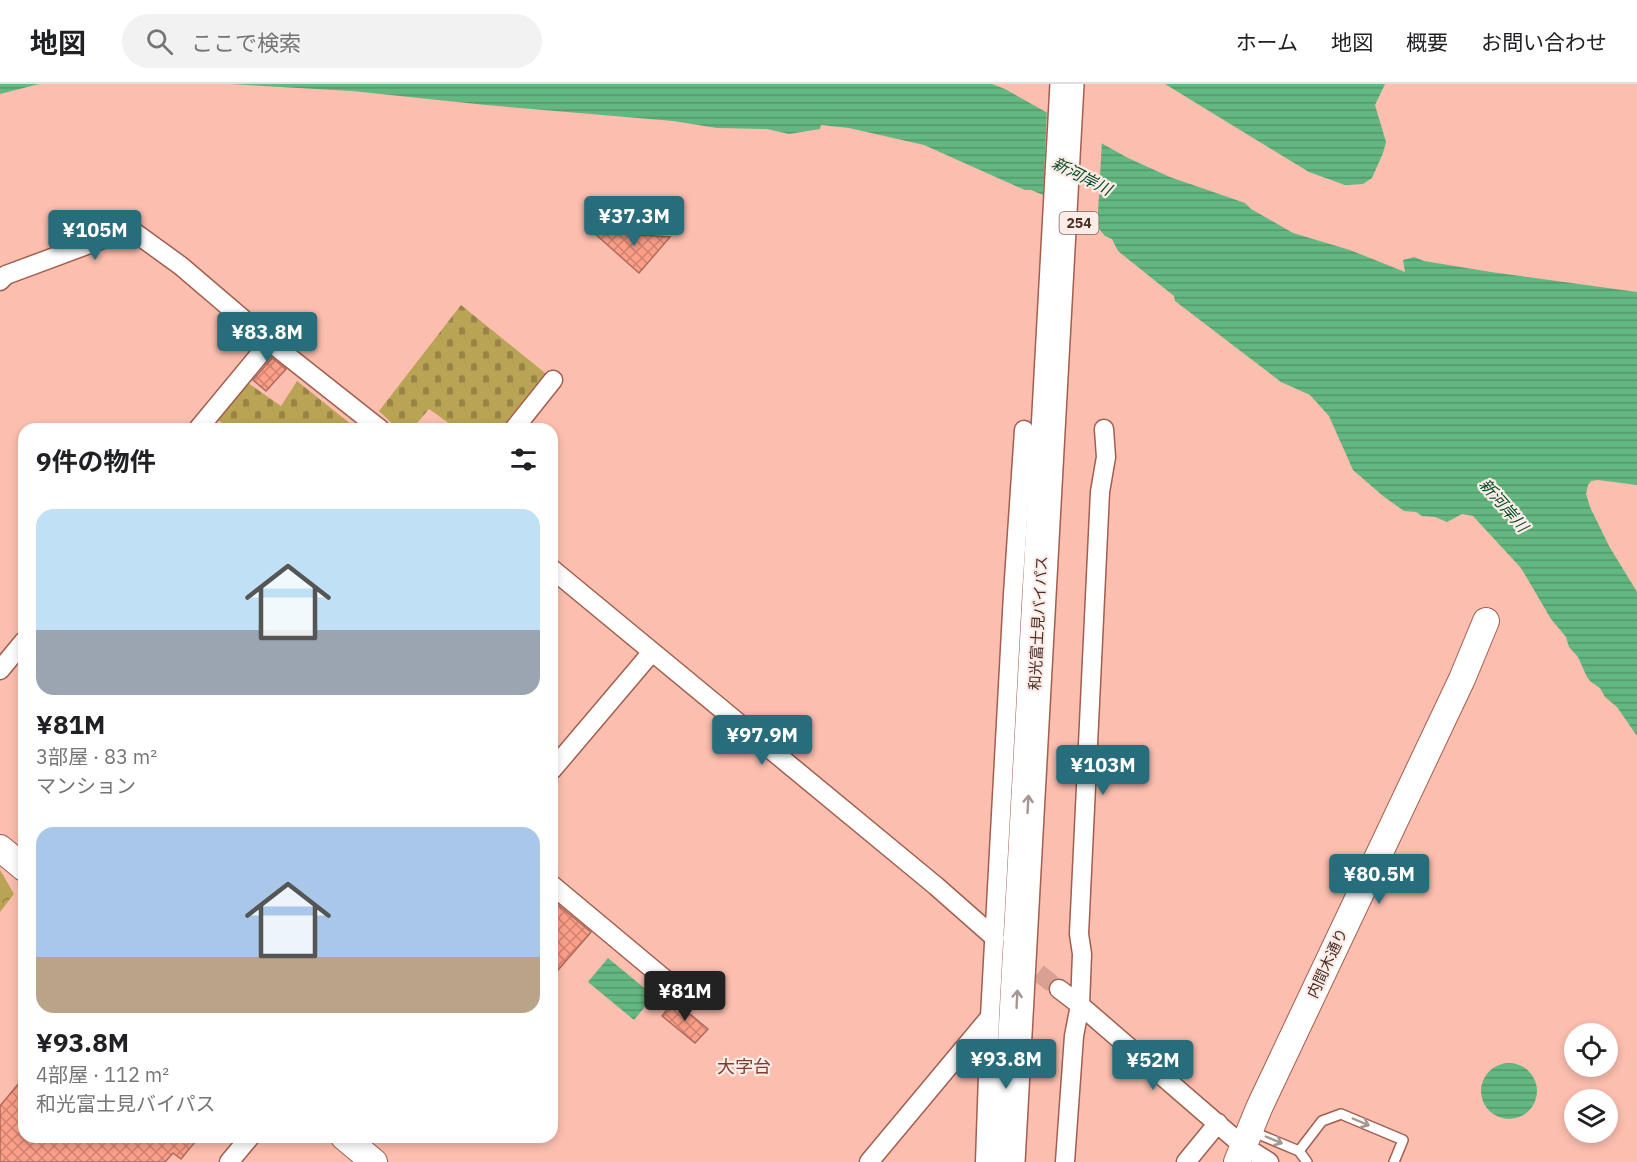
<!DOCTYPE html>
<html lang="ja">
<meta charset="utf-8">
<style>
body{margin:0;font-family:"IBM Plex Sans","Noto Sans JP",sans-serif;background:#f2f2f2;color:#202124;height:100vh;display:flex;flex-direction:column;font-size:22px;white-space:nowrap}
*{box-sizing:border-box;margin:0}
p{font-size:20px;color:#757577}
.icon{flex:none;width:33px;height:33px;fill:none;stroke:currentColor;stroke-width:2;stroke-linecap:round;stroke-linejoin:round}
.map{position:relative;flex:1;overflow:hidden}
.panel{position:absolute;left:18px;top:339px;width:540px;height:720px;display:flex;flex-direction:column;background:#fff;border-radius:18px;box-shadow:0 3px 9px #0003}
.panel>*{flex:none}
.fabs{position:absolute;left:1564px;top:939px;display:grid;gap:12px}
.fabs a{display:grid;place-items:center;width:54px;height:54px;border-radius:50%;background:#fff;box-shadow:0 3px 9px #0003;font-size:30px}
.price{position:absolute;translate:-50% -51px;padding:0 14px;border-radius:6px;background:#276d7c;color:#fff;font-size:20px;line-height:39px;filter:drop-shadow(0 2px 3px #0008)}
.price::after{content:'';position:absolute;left:50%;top:36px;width:18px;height:14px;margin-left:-9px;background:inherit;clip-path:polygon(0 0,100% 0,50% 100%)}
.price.active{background:#222;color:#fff}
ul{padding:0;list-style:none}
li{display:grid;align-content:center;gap:12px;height:318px;padding:0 18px}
li span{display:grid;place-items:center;height:186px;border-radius:18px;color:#555}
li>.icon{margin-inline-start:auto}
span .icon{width:108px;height:108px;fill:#fffc;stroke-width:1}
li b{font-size:26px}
h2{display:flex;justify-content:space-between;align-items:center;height:72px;padding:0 18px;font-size:26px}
header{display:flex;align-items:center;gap:36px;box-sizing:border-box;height:84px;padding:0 30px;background:#fff;border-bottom:2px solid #e0e0e0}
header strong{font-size:28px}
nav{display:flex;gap:33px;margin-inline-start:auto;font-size:21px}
.search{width:420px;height:54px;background:#f2f2f2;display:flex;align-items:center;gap:15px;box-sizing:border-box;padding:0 21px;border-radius:33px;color:#757577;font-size:22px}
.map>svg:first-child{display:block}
.forest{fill:url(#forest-crowns)}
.cemetery{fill:url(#cemetery-stones)}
.water{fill:url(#water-rules)}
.pier{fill:#fbbeaf}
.building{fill:url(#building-cross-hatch);stroke:#b06b5b;stroke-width:1.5}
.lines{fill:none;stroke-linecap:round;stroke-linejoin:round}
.street-tunnel{stroke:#d8a194;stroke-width:18;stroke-dasharray:18 9;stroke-linecap:butt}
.lane-casing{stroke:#a25e4e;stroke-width:12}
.street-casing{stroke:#a25e4e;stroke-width:21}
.secondary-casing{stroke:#a25e4e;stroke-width:28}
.highway-casing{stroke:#a25e4e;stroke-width:36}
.lane{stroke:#fff;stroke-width:9}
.street{stroke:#fff;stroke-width:18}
.secondary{stroke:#fff;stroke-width:26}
.highway{stroke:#fff;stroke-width:33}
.oneway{stroke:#a59692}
.labels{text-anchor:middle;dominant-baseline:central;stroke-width:4.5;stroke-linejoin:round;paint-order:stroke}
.shield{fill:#fcece8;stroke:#806660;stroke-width:1.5}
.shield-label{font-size:14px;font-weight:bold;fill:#4b2d26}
.street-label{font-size:15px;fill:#4b2d26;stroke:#fcece8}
.water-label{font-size:16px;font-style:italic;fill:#034926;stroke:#fcece8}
.quarter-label{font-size:18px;fill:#7e3e2f;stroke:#fcece8}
</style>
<header>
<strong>地図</strong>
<div class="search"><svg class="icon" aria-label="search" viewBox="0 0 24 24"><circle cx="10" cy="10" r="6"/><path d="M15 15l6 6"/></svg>ここで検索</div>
<nav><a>ホーム</a><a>地図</a><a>概要</a><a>お問い合わせ</a></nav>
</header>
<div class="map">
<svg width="1637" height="1078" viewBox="0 0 1637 1078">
<defs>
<pattern id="forest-crowns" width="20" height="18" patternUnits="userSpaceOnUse" patternTransform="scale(1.5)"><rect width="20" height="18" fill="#b9a355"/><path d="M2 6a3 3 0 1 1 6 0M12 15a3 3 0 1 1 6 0" fill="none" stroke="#988546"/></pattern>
<pattern id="cemetery-stones" width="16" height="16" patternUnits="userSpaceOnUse" patternTransform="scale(1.5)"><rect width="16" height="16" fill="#b9a355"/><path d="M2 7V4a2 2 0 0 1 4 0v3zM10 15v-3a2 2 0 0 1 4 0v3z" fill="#988546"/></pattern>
<pattern id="water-rules" width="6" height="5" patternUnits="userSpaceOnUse" patternTransform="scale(1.5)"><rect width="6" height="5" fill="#63b881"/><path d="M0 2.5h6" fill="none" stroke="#549669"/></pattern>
<pattern id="building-cross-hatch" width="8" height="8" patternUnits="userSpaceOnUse" patternTransform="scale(1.5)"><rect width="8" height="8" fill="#fc9f89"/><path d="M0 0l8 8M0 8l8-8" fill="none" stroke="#ce8270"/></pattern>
</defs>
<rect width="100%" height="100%" fill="#fbbeaf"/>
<!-- forest -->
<path class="forest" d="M0 786 14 810 0 828Z"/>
<!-- cemetery -->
<path class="cemetery" d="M461 221 550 293 507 345H457L429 325 412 345H398L379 327Z
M297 297 357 345H229L217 335 248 299 281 322Z"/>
<!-- water -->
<path class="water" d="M0 0H39L0 10Z
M230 0H992L1005 5 1128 74 1170 93 1245 119 1251 125 1293 149 1350 166 1405 188 1403 176 1414 173 1424 177 1491 188 1637 208V401L1598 396 1591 397 1588 401 1586 410 1590 423 1609 462 1637 508V652L1617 623 1605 613 1600 604 1591 598 1587 593 1578 573 1569 563 1566 553 1551 535 1521 484 1473 432 1462 430 1447 438 1435 433 1422 432 1416 428 1404 427 1383 412 1353 386 1329 332 1310 311 1281 298 1175 217 1174 212 1118 167 1112 155 1105 152 1095 140 1048 113 1031 106H1025L924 61 849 44 821 41 820 45 789 50 767 45 717 44 673 37 486 21 352 7Z
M1165 0H1385L1375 21 1386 58 1383 69 1372 94 1363 100 1345 101 1309 88Z
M608 874 654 912 634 936 588 898Z
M1481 1007a28 28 0 1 1 56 0a28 28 0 1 1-56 0Z"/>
<!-- pier -->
<path class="pier" d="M1047 26 1102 56 1097 147 1093 142 1043 114Z"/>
<!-- building -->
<path class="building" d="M593 148 670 153 639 189Z
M272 274 286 285 266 307 253 296Z
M552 816 591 848 552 893Z
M674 917 708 945 695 959 662 932Z
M24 993V1053H199L181 1075 173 1069 165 1078H0V1022Z"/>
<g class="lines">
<!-- street-tunnel -->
<path class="street-tunnel" d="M1017 872 1059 905"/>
<!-- lane casing -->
<g class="lane-casing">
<path id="lane" d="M1251 1047 1299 1067 1307 1078
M1299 1067 1322 1037 1341 1030 1403 1056 1394 1078"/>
</g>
<!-- street casing -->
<g class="street-casing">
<path id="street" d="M0 197 6 191 130 145 181 182 270 258 380 345
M198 345 270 258
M514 345 553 296
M552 485 936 802 995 854
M0 586 24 557
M552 686 652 568
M552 801 685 912
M1059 905 1080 921 1242 1061 1269 1078
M229 1078 250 1053
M869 1078 990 933 1013 510 1024 346
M985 1078 990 933
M1065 1078 1074 952 1080 921 1082 870 1079 850 1100 408 1106 373 1104 345
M1186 1078 1218 1039"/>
</g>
<!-- secondary casing -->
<g class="secondary-casing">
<path id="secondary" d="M0 764 24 784
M344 1053 374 1078
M1237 1078 1259 1024 1462 595 1486 537"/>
</g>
<!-- highway casing -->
<g class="highway-casing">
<path id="highway" d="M1008 1078 1067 0"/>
</g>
<!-- lane -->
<use href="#lane" class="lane"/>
<!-- street -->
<use href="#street" class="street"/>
<!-- secondary -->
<use href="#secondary" class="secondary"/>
<!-- highway -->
<use href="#highway" class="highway"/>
</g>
<!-- one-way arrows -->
<defs><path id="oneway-shaft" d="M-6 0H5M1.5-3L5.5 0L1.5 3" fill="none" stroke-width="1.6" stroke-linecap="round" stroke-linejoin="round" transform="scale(1.5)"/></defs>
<g class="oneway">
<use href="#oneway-shaft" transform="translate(1028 720) rotate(-87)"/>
<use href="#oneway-shaft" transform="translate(1017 915) rotate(-87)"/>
<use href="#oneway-shaft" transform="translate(1361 1038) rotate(23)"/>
<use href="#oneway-shaft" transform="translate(1274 1056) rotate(23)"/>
</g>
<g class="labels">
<!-- shield labels -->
<rect class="shield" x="1059.5" y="128" width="39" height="22" rx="4.5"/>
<g class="shield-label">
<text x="1079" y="139">254</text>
</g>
<!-- street labels -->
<g class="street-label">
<text transform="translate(1038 539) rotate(-87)">和光富士見バイパス</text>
<text transform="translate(1327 879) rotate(-65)">内間木通り</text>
</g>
<!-- water labels -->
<g class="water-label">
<text transform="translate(1082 92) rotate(27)">新河岸川</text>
<text transform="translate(1504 421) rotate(49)">新河岸川</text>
</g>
<!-- quarter labels -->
<g class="quarter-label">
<text x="744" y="982">大字台</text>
</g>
</g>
</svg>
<div class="fabs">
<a><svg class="icon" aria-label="locate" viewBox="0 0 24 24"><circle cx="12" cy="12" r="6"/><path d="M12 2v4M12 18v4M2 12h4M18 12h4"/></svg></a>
<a><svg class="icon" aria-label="layers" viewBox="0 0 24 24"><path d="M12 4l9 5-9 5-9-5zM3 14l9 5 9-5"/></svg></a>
</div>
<b class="price" style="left:634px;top:163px">¥37.3M</b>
<b class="price" style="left:95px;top:177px">¥105M</b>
<b class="price" style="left:267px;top:279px">¥83.8M</b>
<b class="price" style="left:762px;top:682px">¥97.9M</b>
<b class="price" style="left:1103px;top:712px">¥103M</b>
<b class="price" style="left:1379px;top:821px">¥80.5M</b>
<b class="price active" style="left:685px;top:938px">¥81M</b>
<b class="price" style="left:1006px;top:1006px">¥93.8M</b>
<b class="price" style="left:1153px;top:1007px">¥52M</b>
<section class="panel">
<h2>9件の物件<svg class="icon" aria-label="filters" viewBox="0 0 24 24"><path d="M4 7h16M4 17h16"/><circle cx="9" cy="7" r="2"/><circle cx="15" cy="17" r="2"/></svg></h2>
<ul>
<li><span style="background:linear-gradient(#bfe0f5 65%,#9aa5b1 0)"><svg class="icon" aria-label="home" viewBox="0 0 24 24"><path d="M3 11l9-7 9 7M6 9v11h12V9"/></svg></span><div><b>¥81M</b><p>3部屋 · 83 m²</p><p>マンション</p></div></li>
<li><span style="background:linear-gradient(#a9c7e8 70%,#b9a48a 0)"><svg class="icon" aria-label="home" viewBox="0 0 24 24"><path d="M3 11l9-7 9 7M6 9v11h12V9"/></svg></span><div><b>¥93.8M</b><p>4部屋 · 112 m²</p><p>和光富士見バイパス</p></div></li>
</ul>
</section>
</div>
